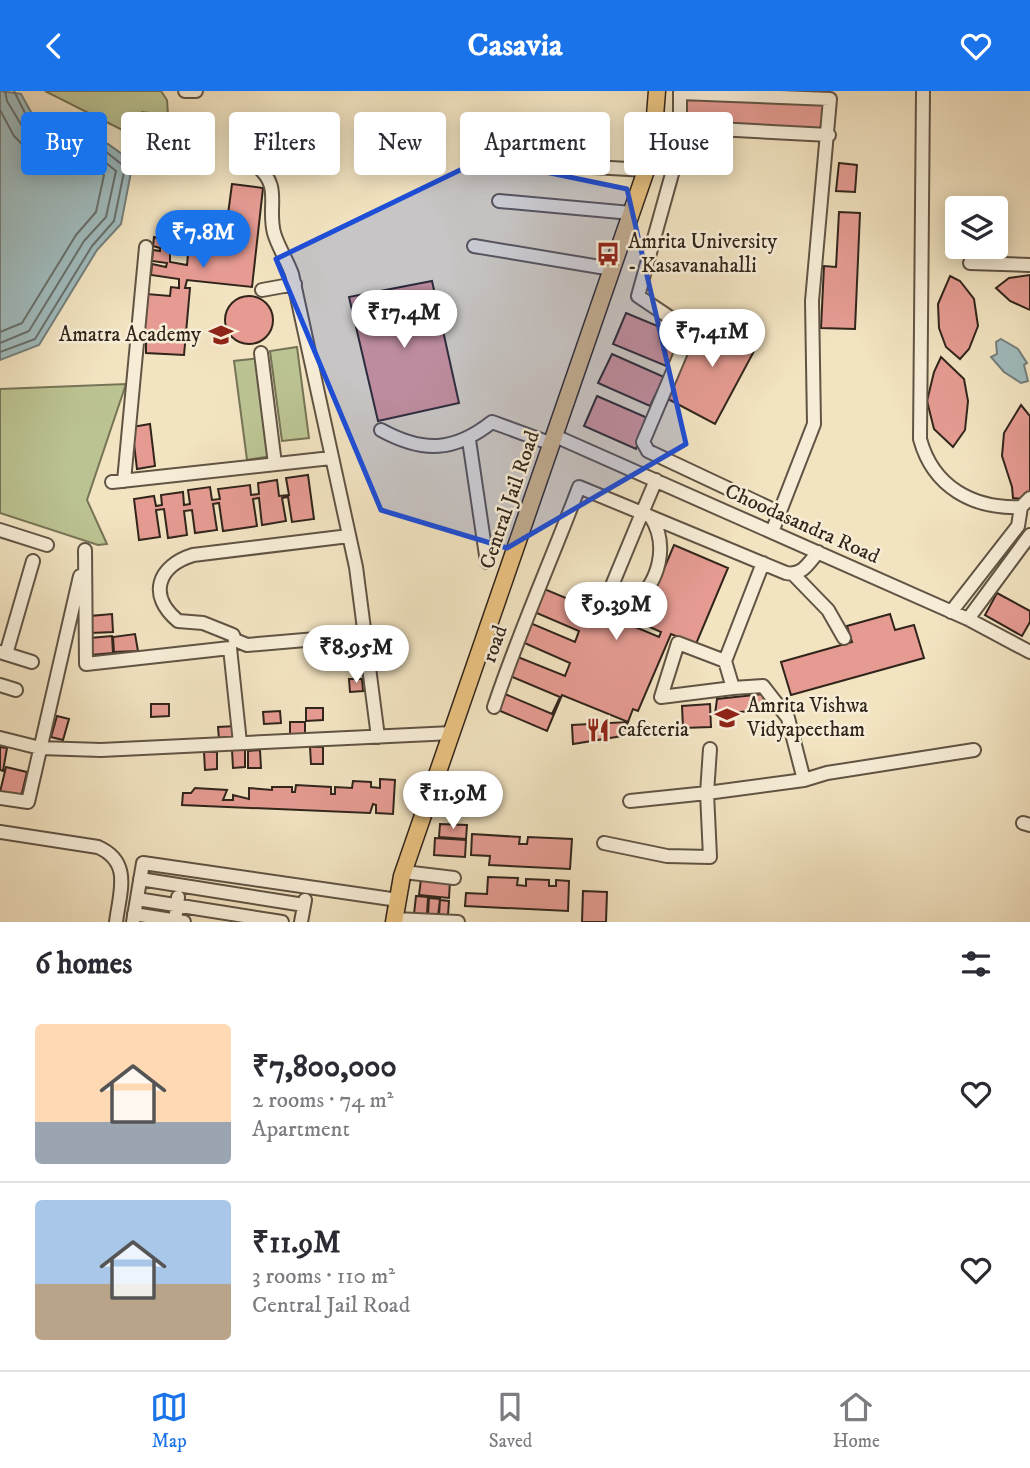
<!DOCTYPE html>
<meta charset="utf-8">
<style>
body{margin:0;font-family:"IM FELL DW Pica",serif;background:#f7f7f7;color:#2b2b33;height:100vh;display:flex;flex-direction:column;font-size:26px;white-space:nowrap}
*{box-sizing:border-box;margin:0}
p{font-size:23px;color:#7c7c81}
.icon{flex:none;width:38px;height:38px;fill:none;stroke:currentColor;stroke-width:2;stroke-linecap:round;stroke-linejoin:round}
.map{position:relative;height:831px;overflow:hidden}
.side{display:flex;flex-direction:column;background:#fff;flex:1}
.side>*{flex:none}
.guide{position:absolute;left:21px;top:21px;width:989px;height:63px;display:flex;gap:14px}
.tools{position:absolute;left:945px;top:105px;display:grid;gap:14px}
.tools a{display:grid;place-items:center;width:63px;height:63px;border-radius:7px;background:#fff;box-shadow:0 4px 18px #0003;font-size:35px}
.price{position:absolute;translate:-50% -60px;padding:0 16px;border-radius:24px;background:#fff;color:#222;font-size:23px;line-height:46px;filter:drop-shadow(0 2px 4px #0008)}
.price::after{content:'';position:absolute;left:50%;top:42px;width:21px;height:16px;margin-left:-10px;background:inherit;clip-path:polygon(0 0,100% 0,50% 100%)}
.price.current{background:#1a73e8;color:#fff}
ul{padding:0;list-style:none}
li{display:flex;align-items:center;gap:21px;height:175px;padding:0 35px}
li+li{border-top:2px solid #e1e1e2}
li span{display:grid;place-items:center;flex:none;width:196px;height:140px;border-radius:7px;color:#555}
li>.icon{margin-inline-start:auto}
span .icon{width:84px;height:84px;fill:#fffc;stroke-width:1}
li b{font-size:30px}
h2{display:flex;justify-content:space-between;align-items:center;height:84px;padding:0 35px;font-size:30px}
.tag{padding:0 24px;border-radius:7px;background:#fff;box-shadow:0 4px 18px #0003;font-size:24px;line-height:63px}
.tag.current{background:#1a73e8;color:#fff}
header{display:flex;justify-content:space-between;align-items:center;height:91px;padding:0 35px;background:#1a73e8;color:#fff;font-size:32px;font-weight:700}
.tab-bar{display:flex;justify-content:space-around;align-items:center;height:98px;border-top:2px solid #e1e1e2;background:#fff;font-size:19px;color:#7c7c81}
.tab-bar a{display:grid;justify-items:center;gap:4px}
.tab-bar .current{color:#1a73e8}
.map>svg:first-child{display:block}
.green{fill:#bcc392;stroke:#767456;stroke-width:2}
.water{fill:#a0bbbd;stroke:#747f7c;stroke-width:2}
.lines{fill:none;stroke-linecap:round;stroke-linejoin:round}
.shore{stroke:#68706c;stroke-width:2}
.building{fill:#e59b92;stroke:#31251b;stroke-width:2}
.minor-casing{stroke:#615444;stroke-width:16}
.major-casing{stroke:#31251b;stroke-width:19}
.minor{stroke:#f7edd7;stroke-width:12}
.major{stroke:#e9c280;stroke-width:16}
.marked{fill:#1d4ed8;fill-opacity:0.2;stroke:#1d4ed8;stroke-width:5;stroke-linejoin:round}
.labels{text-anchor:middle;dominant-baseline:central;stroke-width:5;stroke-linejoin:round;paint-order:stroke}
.poi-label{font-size:21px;fill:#31251b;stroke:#f7edd7;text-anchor:start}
.street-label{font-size:21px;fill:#31251b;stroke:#f7edd7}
</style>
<header><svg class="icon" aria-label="back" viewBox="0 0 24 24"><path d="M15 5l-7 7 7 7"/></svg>Casavia<svg class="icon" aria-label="heart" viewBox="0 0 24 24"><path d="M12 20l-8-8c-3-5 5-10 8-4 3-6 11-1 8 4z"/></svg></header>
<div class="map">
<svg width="1030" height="831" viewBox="0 0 1030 831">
<rect width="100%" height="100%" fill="#f2e3c1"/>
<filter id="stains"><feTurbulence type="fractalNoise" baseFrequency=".00286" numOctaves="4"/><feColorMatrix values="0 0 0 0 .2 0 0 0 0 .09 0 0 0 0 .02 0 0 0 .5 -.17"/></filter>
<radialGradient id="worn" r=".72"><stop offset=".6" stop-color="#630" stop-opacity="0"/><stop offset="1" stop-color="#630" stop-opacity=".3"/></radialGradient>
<!-- green -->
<path class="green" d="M45 0H161L167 9 168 24 142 21 140 48Z
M297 256 309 347 282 350 270 260Z
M260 267 272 365 247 369 234 270Z
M126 293 87 409 107 453 98 454 0 422V298Z"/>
<!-- water -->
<path class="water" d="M0 0 21 3 37 32 108 53 133 71 121 133 97 159 39 254 0 269Z
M1001 248 1018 258 1027 272 1024 274 1028 290 1021 292 1004 281 991 266 997 263 996 251Z"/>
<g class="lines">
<!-- shore -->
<path class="shore" d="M0 19 14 45 24 55 96 77 104 84 96 121 76 144 22 232 0 241
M0 252 29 240 84 150 106 126 116 80 101 68 28 45 7 10 5 0
M0 261 35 248 92 155 114 130 125 76 105 60 33 38 14 0"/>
</g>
<!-- building -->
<path class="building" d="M685 4 827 12 825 43 683 35Z
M628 54 639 55 637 76 626 75Z
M839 72 857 74 855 101 836 100Z
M232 93 263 97 252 196 187 189 185 197H190L184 264 146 262V250L143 249 147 203 170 205 171 196 179 197V188L151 184 152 173 166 176 167 172 152 170 153 159 160 160V157L153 155 154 146 170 150V171L187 174 188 163 184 161 204 138 213 133 222 136V133L228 134 229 129 239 131 240 124 228 123Z
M839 121 860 122 855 238 821 237 824 175 836 176Z
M1030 184V219L1010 210 996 197 1009 187Z
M950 185 960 190 974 208 978 235 969 258 960 268 946 256 939 237 938 213Z
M432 190 459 312 378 330 349 206Z
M225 229a24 24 0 1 1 48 0a24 24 0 1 1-48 0Z
M626 222 684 246 671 277 613 253Z
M717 227 760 249 715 333 668 308 672 301 668 299 705 230 713 235Z
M612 263 664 286 650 315 598 292Z
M941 266 964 288 968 310 965 339 953 356 934 338 927 310 934 281Z
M597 305 650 328 636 358 584 335Z
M1021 314 1030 325V401L1025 408 1013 407 1012 396 1002 365 1004 342Z
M150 333 155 375 137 378 132 336Z
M308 384 314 428 292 431 288 406 282 407 286 430 262 434 259 407 253 408 257 435 223 440 219 412 213 413 217 439 195 442 192 419 184 420 187 444 168 447 164 418 156 419 160 446 139 449 134 408 154 405 156 415 162 414 161 404 183 401 184 414 190 413 188 399 210 396 212 409 220 408 218 398 250 394 251 404 259 403 258 392 277 389 279 405 289 404 286 387Z
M674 454 728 477 696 553 671 543 638 620 633 618 628 631 562 604 547 640 498 619 505 603 552 623 560 606 510 585 518 566 565 585 570 572 520 550 528 531 575 551 579 540 532 520 542 497 659 546 661 541 641 532Z
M997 502 1030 520V531L1022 545 985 524Z
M112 523 113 541 91 542 90 525Z
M890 523 895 539 914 534 924 567 791 604 781 571 852 551 847 535Z
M135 543 138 560 114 561 113 546Z
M112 545 113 562 91 564 90 547Z
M349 588H362L363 600 350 601Z
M763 603 765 619 715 623 717 608Z
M151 613H169V625L151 626Z
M710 613 711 636 683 637 682 615Z
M306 617H323V629L306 630Z
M280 620 281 632 264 633 263 621Z
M57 625 69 628 63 649 51 646Z
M290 631H305V643H290Z
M628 631 622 645 573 653 572 634Z
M236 635V647L219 648 218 636Z
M0 656 7 657 3 680 0 679Z
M310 656H323V673H311Z
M232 659H245V676L233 677Z
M260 659 261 677H248V660Z
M204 661H217V678L205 679Z
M6 676 27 681 21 706 0 701Z
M380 688 395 689 393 723 376 722V714L373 713 370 722 182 714 183 702H191L195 697 227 699 223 709H233V704L249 708V697L272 699V696H292V701H295L296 694 331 696V703H335V696L352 697 353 690 371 691V696L380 697Z
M440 733 467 734 466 748 439 746Z
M472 743 520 746 519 753H527L528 746 572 748 570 778 489 774 490 765 471 764Z
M435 747 466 749 465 766 434 764Z
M488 786 518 787 517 794 526 795V788L549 789V795H556V789L569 790 568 820 465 815 466 802 487 803Z
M421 788 450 790 449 807 419 804Z
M583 800 607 801 606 831H582Z
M416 805 428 806 427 824 414 823Z
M429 807 440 808 438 825 428 824Z
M440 809 449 810 448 824H439Z"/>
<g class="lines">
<!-- minor casing -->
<g class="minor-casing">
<path id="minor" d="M185 0H196
M923 0 920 348C933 396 973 418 1021 416L1030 407
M255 39 257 75C282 96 267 114 274 142 278 156 287 169 292 183L356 476 378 646
M680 54 638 205 690 240 643 351 648 360 780 422
M502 71 646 79
M499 110 631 122
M474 155 612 178
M970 172 1030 174
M262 199 295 193
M261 262 275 373
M381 339C423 362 454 361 492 331L552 353
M555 345 968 528 1030 561
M469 349 487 471
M656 389 642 422 651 426 786 482C802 485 808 473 818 461
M124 390 146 156
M112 391 331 367
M0 439 47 454
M772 441 814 333 812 210 830 8 680 2V36L829 44
M349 445 193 464C158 475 147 504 178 530L203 532 233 544 235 549 247 554 363 544
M85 459 86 573 230 557 240 652
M794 484 828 519 844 547
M634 512C659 491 669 455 651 426
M951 521 1018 435 1021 416
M968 528 1030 444
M0 561 32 571
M6 563 33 470
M725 570 678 552 661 606 733 597
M0 594 16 599
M494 616C519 541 551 470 579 396L642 422 613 492
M0 647 40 657 101 659 452 642
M804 689 827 682 974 659
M0 707 28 711 80 485
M630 710 707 702 710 658
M1023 732 1030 734
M0 741 98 756C132 771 120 800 116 831
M604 752 667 765 710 766 707 702 804 689 788 627 763 595 733 597 725 570 763 472
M404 781 454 787
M140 788 304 814
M137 808 282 831
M134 823 184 831
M395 828 458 831
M133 831 143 772 398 809
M175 831 178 806
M301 831 305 809"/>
</g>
<!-- major casing -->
<g class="major-casing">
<path id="major" d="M394 831 402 785 652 62 657 0"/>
</g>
<!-- minor -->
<use href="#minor" class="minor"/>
<!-- major -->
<use href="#major" class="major"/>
</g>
<!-- marked area -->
<path class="marked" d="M483 68 627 98 686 353 507 457 381 419 276 168Z"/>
<!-- icons -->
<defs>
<g id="bus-bare" transform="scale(1.89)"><path d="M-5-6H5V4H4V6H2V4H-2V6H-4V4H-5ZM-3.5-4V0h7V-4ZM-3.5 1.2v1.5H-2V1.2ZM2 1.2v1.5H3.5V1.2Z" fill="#8f2418" stroke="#f7edd7" stroke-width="2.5" paint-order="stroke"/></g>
<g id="school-bare" transform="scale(1.89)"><path d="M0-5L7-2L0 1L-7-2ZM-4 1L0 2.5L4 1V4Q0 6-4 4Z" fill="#8f2418" stroke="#f7edd7" stroke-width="2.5" paint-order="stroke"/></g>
<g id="university-bare" transform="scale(1.89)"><path d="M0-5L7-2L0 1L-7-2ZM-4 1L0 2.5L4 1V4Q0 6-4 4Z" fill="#8f2418" stroke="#f7edd7" stroke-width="2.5" paint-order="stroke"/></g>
<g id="restaurant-bare" transform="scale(1.89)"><path d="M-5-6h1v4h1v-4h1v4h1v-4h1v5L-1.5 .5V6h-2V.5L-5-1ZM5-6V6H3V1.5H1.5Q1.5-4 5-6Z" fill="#8f2418" stroke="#f7edd7" stroke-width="2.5" paint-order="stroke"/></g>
</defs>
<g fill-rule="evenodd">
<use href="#bus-bare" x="608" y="163"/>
<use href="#school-bare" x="221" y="244"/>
<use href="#university-bare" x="727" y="627"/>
<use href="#restaurant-bare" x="598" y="639"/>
</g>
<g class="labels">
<!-- poi labels -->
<g class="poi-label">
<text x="628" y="151">Amrita University<tspan x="628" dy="24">- Kasavanahalli</tspan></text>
<text x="201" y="244" text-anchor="end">Amatra Academy</text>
<text x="747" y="615">Amrita Vishwa<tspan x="747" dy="24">Vidyapeetham</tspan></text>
<text x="618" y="639">cafeteria</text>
</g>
<!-- street labels -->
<g class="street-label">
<text transform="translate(510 409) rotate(-71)">Central Jail Road</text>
<text transform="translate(802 433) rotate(24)">Choodasandra Road</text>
<text transform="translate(495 553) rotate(-70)">road</text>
</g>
</g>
<rect width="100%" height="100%" filter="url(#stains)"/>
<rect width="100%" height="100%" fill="url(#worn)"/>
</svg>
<div class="tools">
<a><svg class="icon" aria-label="layers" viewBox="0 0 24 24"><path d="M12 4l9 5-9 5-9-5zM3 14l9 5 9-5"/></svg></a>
</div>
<b class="price current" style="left:203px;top:179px">₹7.8M</b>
<b class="price" style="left:404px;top:259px">₹17.4M</b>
<b class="price" style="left:712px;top:278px">₹7.41M</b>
<b class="price" style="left:616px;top:551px">₹9.39M</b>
<b class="price" style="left:356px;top:594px">₹8.95M</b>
<b class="price" style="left:453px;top:740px">₹11.9M</b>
<div class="guide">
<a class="tag current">Buy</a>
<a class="tag">Rent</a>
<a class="tag">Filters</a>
<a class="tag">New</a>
<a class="tag">Apartment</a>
<a class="tag">House</a>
</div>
</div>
<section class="side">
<h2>6 homes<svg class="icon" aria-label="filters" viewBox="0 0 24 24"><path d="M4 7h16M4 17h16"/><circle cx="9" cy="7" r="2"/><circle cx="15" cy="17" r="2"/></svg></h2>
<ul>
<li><span style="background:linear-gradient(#ffd9b3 70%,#9aa5b1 0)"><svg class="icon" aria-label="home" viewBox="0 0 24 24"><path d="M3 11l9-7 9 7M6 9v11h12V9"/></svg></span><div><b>₹7,800,000</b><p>2 rooms · 74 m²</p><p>Apartment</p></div><svg class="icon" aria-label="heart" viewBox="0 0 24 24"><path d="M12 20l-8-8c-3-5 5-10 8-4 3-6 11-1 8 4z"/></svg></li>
<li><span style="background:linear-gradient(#a9c7e8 60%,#b9a48a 0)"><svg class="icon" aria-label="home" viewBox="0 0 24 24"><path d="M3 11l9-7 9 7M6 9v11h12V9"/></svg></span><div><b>₹11.9M</b><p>3 rooms · 110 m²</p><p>Central Jail Road</p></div><svg class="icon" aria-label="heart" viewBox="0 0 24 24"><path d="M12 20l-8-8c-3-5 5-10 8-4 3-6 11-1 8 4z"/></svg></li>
</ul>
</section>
<nav class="tab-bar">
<a class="current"><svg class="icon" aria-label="map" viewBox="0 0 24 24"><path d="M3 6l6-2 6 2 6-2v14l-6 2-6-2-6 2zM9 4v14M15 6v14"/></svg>Map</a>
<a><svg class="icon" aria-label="saved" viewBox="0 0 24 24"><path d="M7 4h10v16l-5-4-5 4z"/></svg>Saved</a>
<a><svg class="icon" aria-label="home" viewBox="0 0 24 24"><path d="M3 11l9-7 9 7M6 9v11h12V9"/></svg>Home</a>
</nav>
